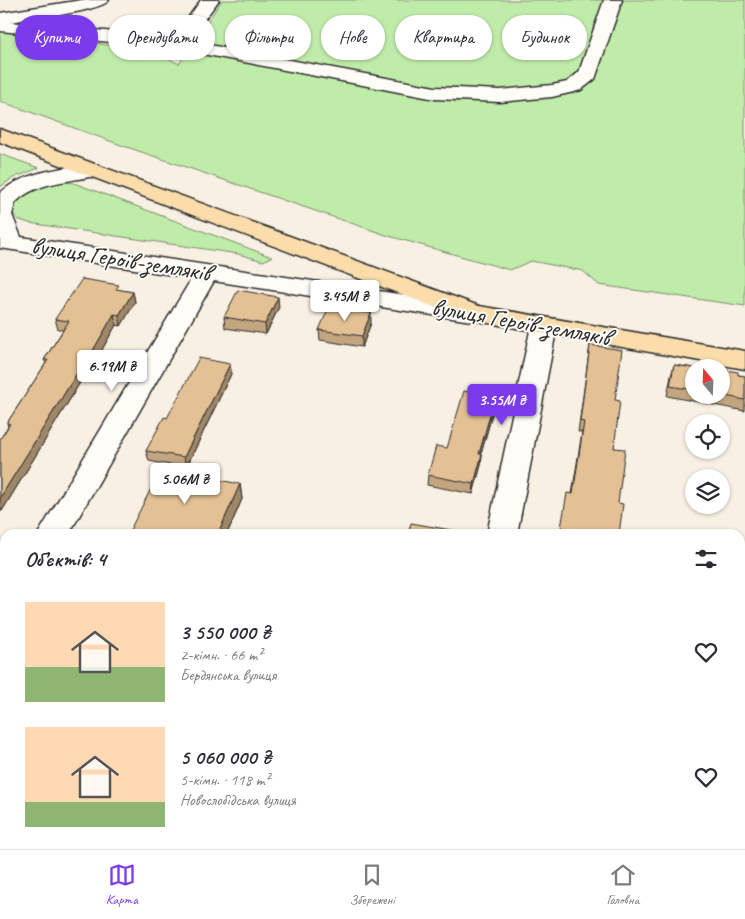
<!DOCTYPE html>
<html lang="uk">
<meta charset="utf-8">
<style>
body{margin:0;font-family:Caveat,sans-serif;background:#f7f7f7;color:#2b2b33;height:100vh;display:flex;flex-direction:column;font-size:19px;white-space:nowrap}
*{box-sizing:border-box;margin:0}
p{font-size:16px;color:#7c7c81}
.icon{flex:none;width:28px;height:28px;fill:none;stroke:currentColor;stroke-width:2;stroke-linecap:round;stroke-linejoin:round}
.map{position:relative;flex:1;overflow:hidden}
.drawer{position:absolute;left:0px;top:529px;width:745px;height:321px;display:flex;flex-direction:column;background:#fff;border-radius:15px 15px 0 0;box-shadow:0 1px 4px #0004}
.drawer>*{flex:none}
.guide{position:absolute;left:15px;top:15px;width:715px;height:45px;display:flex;gap:10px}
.needle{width:32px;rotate:341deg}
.tools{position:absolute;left:685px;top:359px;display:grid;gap:10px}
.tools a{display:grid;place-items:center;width:45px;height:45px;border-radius:50%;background:#fff;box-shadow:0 1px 4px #0004;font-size:25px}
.price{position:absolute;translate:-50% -42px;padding:0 11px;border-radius:5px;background:#fff;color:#222;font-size:16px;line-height:32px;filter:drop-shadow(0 1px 2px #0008)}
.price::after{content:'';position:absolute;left:50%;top:30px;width:15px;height:11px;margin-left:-8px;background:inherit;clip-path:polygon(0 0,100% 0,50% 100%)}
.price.selected{background:#7c3aed;color:#fff}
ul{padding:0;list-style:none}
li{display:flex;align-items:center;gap:15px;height:125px;padding:0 25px}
li span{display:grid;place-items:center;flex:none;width:140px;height:100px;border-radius:0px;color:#555}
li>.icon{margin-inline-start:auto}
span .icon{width:60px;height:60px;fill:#fffc;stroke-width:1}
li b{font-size:21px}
h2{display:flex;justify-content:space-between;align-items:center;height:60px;padding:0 25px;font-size:21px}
.chip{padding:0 18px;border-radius:22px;background:#fff;box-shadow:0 1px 4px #0004;font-size:18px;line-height:45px}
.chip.selected{background:#7c3aed;color:#fff}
.tab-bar{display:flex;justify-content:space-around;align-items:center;height:70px;border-top:1px solid #e1e1e2;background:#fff;font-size:14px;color:#7c7c81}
.tab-bar a{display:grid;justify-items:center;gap:2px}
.tab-bar .selected{color:#7c3aed}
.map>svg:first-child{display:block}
.green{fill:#c0eca9;stroke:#768c6a}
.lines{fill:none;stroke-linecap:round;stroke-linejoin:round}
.minor-casing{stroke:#2b2b2b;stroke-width:3}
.major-casing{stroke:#2b2b2b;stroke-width:3}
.minor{fill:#fdfcf7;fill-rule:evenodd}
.major{fill:#faddab;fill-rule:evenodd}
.wall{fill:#c3a680;stroke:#2b2b2b}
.shaded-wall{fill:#9f8768;stroke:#2b2b2b}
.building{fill:#e3c195;stroke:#2b2b2b}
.labels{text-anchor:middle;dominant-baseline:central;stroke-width:4;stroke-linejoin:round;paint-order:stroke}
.street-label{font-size:25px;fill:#2b2b2b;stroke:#fdfcf7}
</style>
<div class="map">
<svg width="745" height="849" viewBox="0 0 745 849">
<rect width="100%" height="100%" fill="#f8f0e3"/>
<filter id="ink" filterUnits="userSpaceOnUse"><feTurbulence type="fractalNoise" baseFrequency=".02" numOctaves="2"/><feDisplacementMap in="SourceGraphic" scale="10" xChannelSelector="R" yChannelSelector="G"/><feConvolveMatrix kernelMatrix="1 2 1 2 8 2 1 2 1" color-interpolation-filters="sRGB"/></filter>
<g filter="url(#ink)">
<!-- green -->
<path class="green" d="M222 0H745V306L599 285 583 271 531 261 510 270 389 236 121 145 0 101V31L88 42 158 53 179 64Z
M0 154 39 168 13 178 0 187Z
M65 182 74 183 272 257 263 261 238 254 29 223 17 219 13 213C17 189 45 184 65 182Z"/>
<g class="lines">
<!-- minor casing -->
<g class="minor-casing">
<path id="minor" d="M82 0H109C101 12 27 19 10 22L168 37 178 32 201 0H219L188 41 435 87 500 90 552 85 567 82 579 72 604 0H622L595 79 581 90 574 92 552 97 500 102 435 99 171 48 0 31V13Z
M91 164 99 165 102 170 99 175C70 182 37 181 15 203L12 215 21 237 471 305 480 307 483 313 480 319 471 321 214 281 69 534H38L192 278 0 248V193C23 172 61 168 91 164Z
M544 318 553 320 557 326 517 534H487L531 326 535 320Z
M5 601V636L0 638V603Z
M420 845H458L457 849H419Z"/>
</g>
<!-- major casing -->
<g class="major-casing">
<path id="major" d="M0 129 479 306 745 351V369L466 319 0 142Z"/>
</g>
<!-- minor -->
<use href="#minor" class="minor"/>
<!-- major -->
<use href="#major" class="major"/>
</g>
<!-- wall -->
<path class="wall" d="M120 290 133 292 135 302 121 326 116 325 87 376H84L2 511H0V439L8 427 7 423 46 363 44 360 63 330 58 329 55 319Z
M279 307 266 334 225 328 224 317Z
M371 323 362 347 320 340 319 330Z
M590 345 615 400 614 448 572 494 582 432H578Z
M674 365 694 368V395H721L738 375 745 376V411L667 396 671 376Z
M231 374 186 468 149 461 146 451 167 418Z
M494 407 481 454H482L481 465 473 494 427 485 428 475 447 448Z
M240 484 242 499 227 534H131L130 530Z
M5 712V758L0 757V721Z
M345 845H384L383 849H345Z"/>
<!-- shaded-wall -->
<path class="shaded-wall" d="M133 292 135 302 121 326 119 315Z
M278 297 279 307 266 334 265 324Z
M371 313V323L362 347V336Z
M114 314 116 325 87 376 84 366Z
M230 364 231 374 186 468 184 457Z
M82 365 84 376 2 511 0 505V498Z
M495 397 494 407 478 465 479 454Z
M482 454 481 465 473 494 474 484Z
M240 484 242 499 227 534H218Z"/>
<!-- building -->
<path class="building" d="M82 279 119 285 116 289 133 292 119 315 114 314 84 366 82 365 0 498V439L10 424 7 423 48 360H44L69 321 55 319Z
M238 290 278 297 265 324 224 317Z
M329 307 371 313 362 336 319 330Z
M590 345 622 350 615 400 620 401 614 448 625 449 618 503 623 504 619 534H560L567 493 573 494 584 422 580 421Z
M199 358 230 364 184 457 146 451 164 417 167 418Z
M674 365 694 368V390L670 386Z
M698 365 715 368H698Z
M721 369 738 372V375L745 376V400L721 395Z
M464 391 495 397 479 454H482L474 484 428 475 436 446 447 448Z
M161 469 240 484 218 534H150L130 530Z
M411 523 457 531 456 534H408Z
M5 712V750L0 749V721Z
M359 845H382L381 849H376Z
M510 845H562V849H509Z"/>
</g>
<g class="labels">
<!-- street labels -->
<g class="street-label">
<text transform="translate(121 259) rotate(9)">вулиця Героїв-земляків</text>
<text transform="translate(521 322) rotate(10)">вулиця Героїв-земляків</text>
</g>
</g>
</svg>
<div class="tools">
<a><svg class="needle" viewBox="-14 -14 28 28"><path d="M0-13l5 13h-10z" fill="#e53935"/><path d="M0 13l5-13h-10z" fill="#7c7c81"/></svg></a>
<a><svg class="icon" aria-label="locate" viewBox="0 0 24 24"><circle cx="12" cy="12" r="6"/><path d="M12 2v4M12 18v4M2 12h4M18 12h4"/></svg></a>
<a><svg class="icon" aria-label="layers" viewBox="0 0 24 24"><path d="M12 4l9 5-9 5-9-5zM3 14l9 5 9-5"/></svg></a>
</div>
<b class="price" style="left:345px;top:322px">3.45M ₴</b>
<b class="price" style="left:112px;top:392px">6.19M ₴</b>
<b class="price selected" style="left:502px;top:426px">3.55M ₴</b>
<b class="price" style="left:185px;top:505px">5.06M ₴</b>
<div class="guide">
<a class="chip selected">Купити</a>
<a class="chip">Орендувати</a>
<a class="chip">Фільтри</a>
<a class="chip">Нове</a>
<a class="chip">Квартира</a>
<a class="chip">Будинок</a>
</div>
<section class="drawer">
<h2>Об’єктів: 4<svg class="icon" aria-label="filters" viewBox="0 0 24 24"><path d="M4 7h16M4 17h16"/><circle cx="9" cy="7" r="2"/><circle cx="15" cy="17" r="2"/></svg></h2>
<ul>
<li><span style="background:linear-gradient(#ffd9b3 65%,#8fb573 0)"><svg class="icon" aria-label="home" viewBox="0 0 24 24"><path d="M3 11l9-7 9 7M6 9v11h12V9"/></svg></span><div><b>3 550 000 ₴</b><p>2-кімн. · 66 m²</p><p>Бердянська вулиця</p></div><svg class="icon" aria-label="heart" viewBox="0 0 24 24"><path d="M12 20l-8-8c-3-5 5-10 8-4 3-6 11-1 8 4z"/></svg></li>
<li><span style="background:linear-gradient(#ffd9b3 75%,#8fb573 0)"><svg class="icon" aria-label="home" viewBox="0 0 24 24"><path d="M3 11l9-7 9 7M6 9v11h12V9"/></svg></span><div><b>5 060 000 ₴</b><p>5-кімн. · 118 m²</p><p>Новослобідська вулиця</p></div><svg class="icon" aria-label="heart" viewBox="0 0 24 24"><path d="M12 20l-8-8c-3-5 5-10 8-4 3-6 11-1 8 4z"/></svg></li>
</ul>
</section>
</div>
<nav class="tab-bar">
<a class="selected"><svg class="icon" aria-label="map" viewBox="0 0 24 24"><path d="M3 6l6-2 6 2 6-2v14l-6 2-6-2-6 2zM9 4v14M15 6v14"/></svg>Карта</a>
<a><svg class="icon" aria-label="saved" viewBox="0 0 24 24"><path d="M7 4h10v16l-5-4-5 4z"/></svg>Збережені</a>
<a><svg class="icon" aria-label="home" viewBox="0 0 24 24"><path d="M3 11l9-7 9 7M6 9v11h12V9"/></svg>Головна</a>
</nav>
